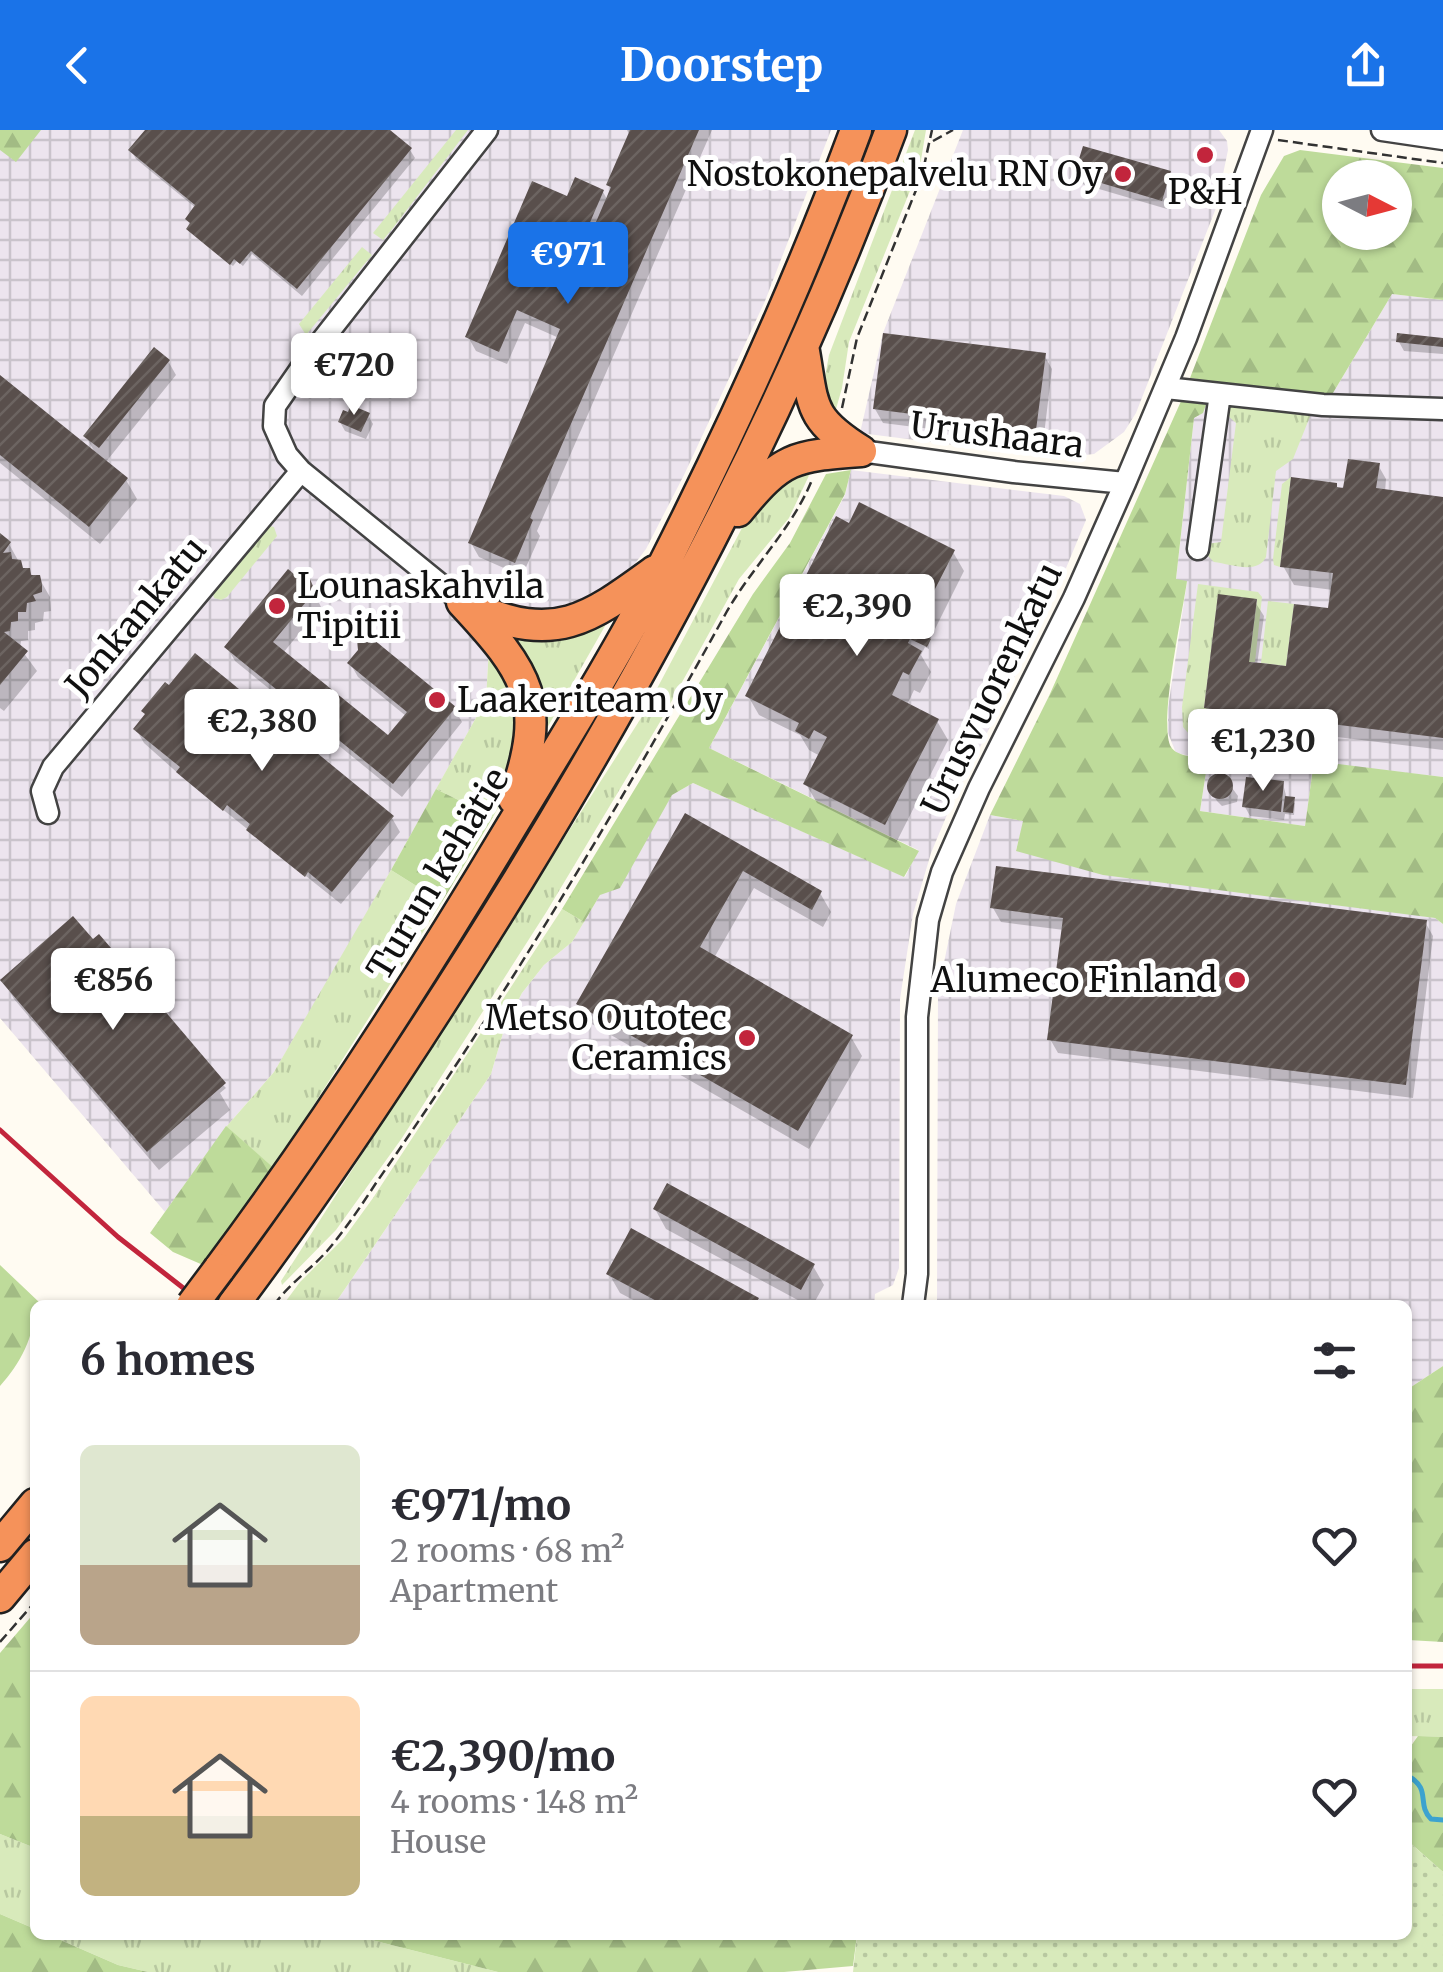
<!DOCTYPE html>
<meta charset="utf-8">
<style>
body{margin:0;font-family:Merriweather,serif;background:#f2f2f3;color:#2b2b33;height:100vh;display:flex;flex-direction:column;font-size:38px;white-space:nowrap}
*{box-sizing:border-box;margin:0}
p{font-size:32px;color:#7c7c81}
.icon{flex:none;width:55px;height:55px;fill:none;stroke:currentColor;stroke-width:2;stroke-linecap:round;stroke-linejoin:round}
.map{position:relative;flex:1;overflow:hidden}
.details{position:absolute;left:30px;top:1170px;width:1382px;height:640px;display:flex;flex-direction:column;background:#fff;border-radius:15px;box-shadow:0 2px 8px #0004}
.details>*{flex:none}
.needle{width:65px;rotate:96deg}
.tools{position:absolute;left:1322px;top:30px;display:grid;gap:20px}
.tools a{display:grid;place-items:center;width:90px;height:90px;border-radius:50%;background:#fff;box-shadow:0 2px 8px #0004;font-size:50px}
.price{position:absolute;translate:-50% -85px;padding:0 22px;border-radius:10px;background:#fff;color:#222;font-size:32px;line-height:65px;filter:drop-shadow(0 2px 5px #0008)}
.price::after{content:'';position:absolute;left:50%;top:60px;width:30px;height:22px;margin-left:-15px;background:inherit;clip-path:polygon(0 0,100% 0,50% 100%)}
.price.active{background:#1a73e8;color:#fff}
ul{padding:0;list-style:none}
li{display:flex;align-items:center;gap:30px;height:250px;padding:0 50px}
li+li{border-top:2px solid #e1e1e2}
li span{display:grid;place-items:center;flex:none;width:280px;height:200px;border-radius:15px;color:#555}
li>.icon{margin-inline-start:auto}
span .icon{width:120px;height:120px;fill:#fffc;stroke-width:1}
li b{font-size:42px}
h2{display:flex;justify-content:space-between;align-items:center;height:120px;padding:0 50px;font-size:42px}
header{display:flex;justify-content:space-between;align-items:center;height:130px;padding:0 50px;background:#1a73e8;color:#fff;font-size:45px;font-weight:700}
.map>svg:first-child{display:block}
.industrial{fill:url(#industrial-grid)}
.grass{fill:url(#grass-tufts)}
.forest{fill:url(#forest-firs);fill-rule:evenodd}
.park{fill:url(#park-dots)}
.shadow{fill:#0003}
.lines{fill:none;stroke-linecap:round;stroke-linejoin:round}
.stream{stroke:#3da3cf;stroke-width:5}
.building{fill:url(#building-hatch)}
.minor-casing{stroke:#434343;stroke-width:25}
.highway-casing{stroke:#212121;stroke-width:35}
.path{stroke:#323232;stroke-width:2.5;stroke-dasharray:10 5;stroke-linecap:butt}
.minor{stroke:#fff;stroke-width:20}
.highway{stroke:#f5925a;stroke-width:30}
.rail{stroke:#c2253c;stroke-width:5}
.highway-bridge-casing{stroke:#212121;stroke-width:35;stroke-linecap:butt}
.highway-bridge{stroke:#f5925a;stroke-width:30}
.poi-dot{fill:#c2253c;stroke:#fff;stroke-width:4}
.labels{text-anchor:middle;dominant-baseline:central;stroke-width:10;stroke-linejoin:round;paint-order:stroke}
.poi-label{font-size:35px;fill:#101010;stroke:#fff;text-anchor:end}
.street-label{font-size:35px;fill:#101010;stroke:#fff}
</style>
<header><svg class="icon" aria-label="back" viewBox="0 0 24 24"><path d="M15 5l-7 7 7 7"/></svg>Doorstep<svg class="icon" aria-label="share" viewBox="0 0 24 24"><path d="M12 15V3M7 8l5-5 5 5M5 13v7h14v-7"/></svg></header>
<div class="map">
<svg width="1443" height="1842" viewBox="0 0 1443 1842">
<defs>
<pattern id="industrial-grid" width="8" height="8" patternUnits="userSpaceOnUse" patternTransform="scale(2.5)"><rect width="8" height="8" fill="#ece4ee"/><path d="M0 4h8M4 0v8" fill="none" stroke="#c9c3cb"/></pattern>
<pattern id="grass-tufts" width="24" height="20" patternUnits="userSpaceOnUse" patternTransform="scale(2.5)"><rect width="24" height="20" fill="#d8eabb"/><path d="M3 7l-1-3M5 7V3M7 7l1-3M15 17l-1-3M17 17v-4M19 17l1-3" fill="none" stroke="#b8c8a0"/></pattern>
<pattern id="forest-firs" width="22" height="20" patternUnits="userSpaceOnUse" patternTransform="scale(2.5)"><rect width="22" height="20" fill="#bedb9a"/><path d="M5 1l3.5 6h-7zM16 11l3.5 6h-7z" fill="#a2bb84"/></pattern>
<pattern id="park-dots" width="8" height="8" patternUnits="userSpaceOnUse" patternTransform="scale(2.5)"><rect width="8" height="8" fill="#d8eabb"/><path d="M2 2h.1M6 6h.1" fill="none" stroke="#b8c8a0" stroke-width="1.8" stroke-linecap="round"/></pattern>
<pattern id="building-hatch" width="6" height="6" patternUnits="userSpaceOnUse" patternTransform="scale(2.5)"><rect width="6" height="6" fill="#594f4c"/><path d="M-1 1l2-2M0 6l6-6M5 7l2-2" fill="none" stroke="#6c6461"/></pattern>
</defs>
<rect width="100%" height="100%" fill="#fffbf2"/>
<!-- industrial -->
<path class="industrial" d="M0 0H831L765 171 684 345 646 419 618 456 489 517 486 570 348 817 274 942 226 997 165 1082 0 888Z
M963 0H1219L1227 11 1228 20 1216 78 1136 283 1124 302 1094 324 1058 328 860 303 883 203Z
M1392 164 1443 170V647L1314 632 1305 696 1200 681 1208 629 1176 623 1168 603V578L1187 452 1176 450 1194 288 1199 286 1182 269 1190 248 1330 268Z
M851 340 1064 366 1080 374 1086 390 1054 467 949 680 931 723 913 784 900 869 899 1138 893 1155 875 1164 874 1175H334L491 944 505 896 522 863 544 835 572 812 600 765 647 705 672 665 693 653 905 747 918 720 709 618 845 365Z
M990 685 1024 691 1016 720 1435 788 1443 794V1236L1408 1259V1175H937L938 862 956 774Z"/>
<!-- grass -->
<path class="grass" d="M456 0H468L393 98 383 110 373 103Z
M915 0H926L920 36 849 212 842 258 834 286 824 252 829 225Z
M362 117 372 125 306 205 299 194Z
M1228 275 1311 284 1293 329 1276 341 1266 427C1257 445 1231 434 1214 432L1208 426 1206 414 1221 412 1236 293 1227 285Z
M814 335 789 388 739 449 660 592 547 781 402 1008 336 1100 282 1155 281 1151 643 585 760 364Z
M1291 347 1280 437 1274 435 1273 429 1282 354Z
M266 395 274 397 277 406 227 467 221 470 214 468 212 459Z
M1198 454 1258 462 1262 467 1255 532H1249L1257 470 1218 465 1204 578 1238 583 1234 617 1196 612 1183 597 1182 577Z
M1268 471 1294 474 1286 536 1261 533Z
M604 490 605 496 542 607 501 499Z
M489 517 521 578 506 664 493 687 436 659 486 570Z
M391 740 442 772 274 1038 226 997 274 942Z
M562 779 584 792 572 812 544 835 522 863 505 896 491 944 334 1175H283L300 1152 344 1108 373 1068Z
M1408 1559H1443V1607L1408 1606Z
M0 1704 35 1718V1799L0 1784Z
M49 1805H352L498 1842H148L118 1835Z"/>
<!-- forest -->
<path class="forest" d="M0 0H41L16 32 0 20Z
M1300 20 1443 38V170L1392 164 1330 268 1190 248 1261 65 1284 26ZM1340 48H1395V102H1340Z
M1182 269 1207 272 1203 283 1194 288 1176 449 1187 451C1183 481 1158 595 1171 617 1177 627 1198 627 1208 629L1200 681 1305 696 1314 631 1443 647V794L1435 788 1103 745 1016 721 1023 691 990 685 1049 566Z
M851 340 845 364 709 618 919 721 904 747 693 653 672 665 620 758 600 765 584 792 562 779 753 464 790 413 826 344Z
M436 659 493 687 442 772 391 740Z
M226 996 274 1038 203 1135 173 1122 150 1103Z
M0 1135 40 1173 35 1175C35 1206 20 1234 0 1256Z
M1443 1236V1512L1408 1510V1259Z
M35 1482V1718L0 1704V1523Z
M1418 1606 1443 1607V1742L1408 1711V1620Z
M0 1784 35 1799V1805H49L118 1835 148 1842H0Z
M352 1805H857L853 1836 784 1842H498Z"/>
<!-- park -->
<path class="park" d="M1408 1711 1443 1742V1842H853L857 1805H1408Z"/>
<!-- shadow -->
<path class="shadow" d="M148 0H386L410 20 415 28 302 166 252 124 243 136 237 131 233 136 191 102 196 78 136 29 131 20Z
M627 0H712L537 401 540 406 522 446 479 427 471 413 559 208 525 193 507 234 476 221 468 207 568 70 603 62 608 71 612 61 609 55 630 6Z
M1169 44 1175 52 1167 79 1082 54 1077 45Z
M1443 210V224L1404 221 1399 212Z
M1044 225 1052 239 1043 313 883 293 875 279Z
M168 231 176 245 105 333 126 350 137 369 100 414 0 333V248L97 327 86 306Z
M368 285 373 294 366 309 345 301 340 292Z
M1378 335 1386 349 1385 362 1443 369V620L1214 592 1206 578 1255 472 1264 486 1257 535 1288 539 1330 481 1333 460 1294 455 1283 436 1338 360Z
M0 409 9 414 24 441 29 440 34 449 39 448 50 467 51 481 44 482 43 491 35 493V500L28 501V510L21 511 20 518 37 541 4 581 0 578Z
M953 422 964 441 929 511V519L925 517 921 525 931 542 920 563 914 560 907 575 937 591 948 610 896 713 817 673 806 654 820 626 809 620 800 605 759 585 748 566Z
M300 452H309L321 477 283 523 389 608 406 586 358 547 350 533 454 578 462 592 402 667 235 531 227 517Z
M195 527 392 688 400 702 341 774 181 646 144 613 136 599Z
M1215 647H1224L1238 666 1237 672 1222 676 1217 671 1211 662V651Z
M1283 654 1287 669 1295 673 1294 685 1285 684 1284 690 1250 686 1245 677Z
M686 686 820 763 831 782 823 797 754 758 714 828 851 907 862 926 809 1019 590 893 579 874Z
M993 778 1425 792 1433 806 1413 968 1058 923 1050 909 1064 800 1001 792Z
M99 821 127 840 129 844 123 849 158 890 226 958 220 963 230 980 159 1040 14 869 3 850Z
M655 1079 813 1136 824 1155 813 1175H807L666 1099Z
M609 1144 757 1170 760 1175H643L620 1163Z"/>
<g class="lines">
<!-- stream -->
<path class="stream" d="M34 1540 35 1539
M1408 1646C1432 1659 1416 1674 1431 1689L1443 1690"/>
</g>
<!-- building -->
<path class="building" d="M145 0H390L412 18 297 159 251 121 240 134 234 129 230 135 186 99 190 93 185 89 195 75 128 20Z
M630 0H699L530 388 533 390 515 433 468 413 560 199 517 180 499 222 465 207 532 51 567 66 575 47 604 60 588 97 593 99 611 57 606 55Z
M1083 16 1171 41 1162 71 1074 45Z
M883 203 1046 223 1036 300 873 279Z
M1397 203 1443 208V217L1396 212Z
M154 217 170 230 99 318 83 306Z
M0 245 128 348 89 397 0 325Z
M351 275 370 283 361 302 338 292 343 280 348 282Z
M1348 329 1380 333 1376 358 1443 367V608L1204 578 1218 464 1257 469 1249 532 1261 533 1286 536 1294 474 1328 478 1333 443 1280 437 1291 347 1337 353V357L1343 358Z
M859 372 955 420 914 500 931 509 927 517 910 509 908 513 922 521 909 545 903 542 892 565 939 589 885 695 803 654 827 607 814 600 809 609 795 601 799 593 745 566 836 386 849 393Z
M0 403 11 412 3 423 11 422 12 429 21 430 23 438H30L31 445H40L42 454V462L33 465 36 471 27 473 26 482H18V491L11 492 10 501 4 502 28 521 0 555Z
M288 439 301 450 310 449 315 461 273 512 388 605 407 582 347 533 358 520 357 510 373 509 456 577 393 654 224 517Z
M195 523 394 686 332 762 308 742 305 747 246 700 250 694 227 675 223 681 176 642 180 637 133 599 145 584 141 581 165 552 169 555Z
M1207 656a13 13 0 1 1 26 0a13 13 0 1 1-26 0Z
M1246 647 1284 651 1281 682 1242 677Z
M1285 666 1295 667 1293 683 1283 682Z
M685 683 822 761 812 780 743 741 700 817 853 905 798 1001 576 874Z
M996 736 1427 790 1406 955 1047 910 1063 788 990 778Z
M73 786 93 809 99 804 129 839 123 845 152 878 158 873 226 953 147 1022 0 850Z
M667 1053 815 1134 801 1160 653 1079Z
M631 1098 759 1168 755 1175H664L606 1144Z"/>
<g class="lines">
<!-- minor casing -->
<g class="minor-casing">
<path id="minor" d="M1382 0 1443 9
M1166 258 1323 275 1443 279
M861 321 1014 342 1125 353
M1198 419 1220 264
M462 472 301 341 287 325 274 296 275 276 309 227 487 0
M48 683 42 661 53 637 301 341
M913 1175 917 1144V887L928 790 942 742 979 658 1074 468 1125 353 1186 208 1262 0"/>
</g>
<!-- highway casing -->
<g class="highway-casing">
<path id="highway" d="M803 216C814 276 807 287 861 321
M738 381C782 327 793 326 861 321
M462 472C529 544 548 572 514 669
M474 478C556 514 589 489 655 441
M219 1139C325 997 420 849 511 697 563 611 617 525 663 436 735 294 801 149 856 0
M233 1175C336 1038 429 895 519 749 665 510 794 264 891 0
M0 1416 35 1374
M0 1467 35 1425"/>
</g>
<!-- path -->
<path class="path" d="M1278 10 1443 33
M933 11 953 0
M842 278 857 208 922 45 932 0
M274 1175C289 1154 310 1140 327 1121 345 1100 361 1076 376 1053 504 870 618 679 726 483 752 437 792 399 812 350
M0 1512 35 1472"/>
<!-- minor -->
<use href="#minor" class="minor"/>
<!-- highway -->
<use href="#highway" class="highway"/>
<!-- rail -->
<path class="rail" d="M0 1000 118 1107 205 1175
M1408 1536H1443"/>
<!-- highway-bridge casing -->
<g class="highway-bridge-casing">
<path id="highway-bridge" d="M192 1175 219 1139"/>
</g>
<!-- highway-bridge -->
<use href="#highway-bridge" class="highway-bridge"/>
</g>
<!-- markers -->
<g class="poi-dot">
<circle cx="1205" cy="25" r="10"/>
<circle cx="1123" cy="44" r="10"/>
<circle cx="277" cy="476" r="10"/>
<circle cx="437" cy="570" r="10"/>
<circle cx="1237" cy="850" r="10"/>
<circle cx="747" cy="908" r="10"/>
</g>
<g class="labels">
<!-- poi labels -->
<g class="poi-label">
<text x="1103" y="44">Nostokonepalvelu RN Oy</text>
<text x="1205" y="62" text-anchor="middle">P&amp;H</text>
<text x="297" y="456" text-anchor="start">Lounaskahvila<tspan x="297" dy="40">Tipitii</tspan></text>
<text x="457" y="570" text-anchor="start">Laakeriteam Oy</text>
<text x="1217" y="850">Alumeco Finland</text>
<text x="727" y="888">Metso Outotec<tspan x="727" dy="40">Ceramics</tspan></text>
</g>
<!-- street labels -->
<g class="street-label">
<text transform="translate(997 305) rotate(7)">Urushaara</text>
<text transform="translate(136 487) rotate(-50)">Jonkankatu</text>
<text transform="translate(992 559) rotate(-64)">Urusvuorenkatu</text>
<text transform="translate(438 744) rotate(-59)">Turun kehätie</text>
</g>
</g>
</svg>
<div class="tools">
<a><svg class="needle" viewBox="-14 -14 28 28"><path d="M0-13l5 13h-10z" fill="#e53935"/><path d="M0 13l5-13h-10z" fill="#7c7c81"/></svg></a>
</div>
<b class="price active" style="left:568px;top:177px">€971</b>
<b class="price" style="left:354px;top:288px">€720</b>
<b class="price" style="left:857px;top:529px">€2,390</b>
<b class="price" style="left:262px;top:644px">€2,380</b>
<b class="price" style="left:1263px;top:664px">€1,230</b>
<b class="price" style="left:113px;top:903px">€856</b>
<section class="details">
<h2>6 homes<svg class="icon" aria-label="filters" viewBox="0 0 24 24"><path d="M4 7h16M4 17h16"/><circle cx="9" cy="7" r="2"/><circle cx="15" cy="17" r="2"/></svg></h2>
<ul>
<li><span style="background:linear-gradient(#dfe7d0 60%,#b9a48a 0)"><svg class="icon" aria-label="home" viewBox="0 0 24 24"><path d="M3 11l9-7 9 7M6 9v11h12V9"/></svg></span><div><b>€971/mo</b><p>2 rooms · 68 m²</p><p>Apartment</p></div><svg class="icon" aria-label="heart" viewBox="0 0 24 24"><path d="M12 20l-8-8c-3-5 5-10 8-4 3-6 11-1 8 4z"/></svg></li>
<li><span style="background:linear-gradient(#ffd9b3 60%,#c2b280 0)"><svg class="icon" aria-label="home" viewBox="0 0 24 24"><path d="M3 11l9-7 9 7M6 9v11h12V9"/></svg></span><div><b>€2,390/mo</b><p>4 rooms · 148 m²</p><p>House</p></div><svg class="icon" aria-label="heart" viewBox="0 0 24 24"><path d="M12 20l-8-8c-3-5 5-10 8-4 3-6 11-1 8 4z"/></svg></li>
</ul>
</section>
</div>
